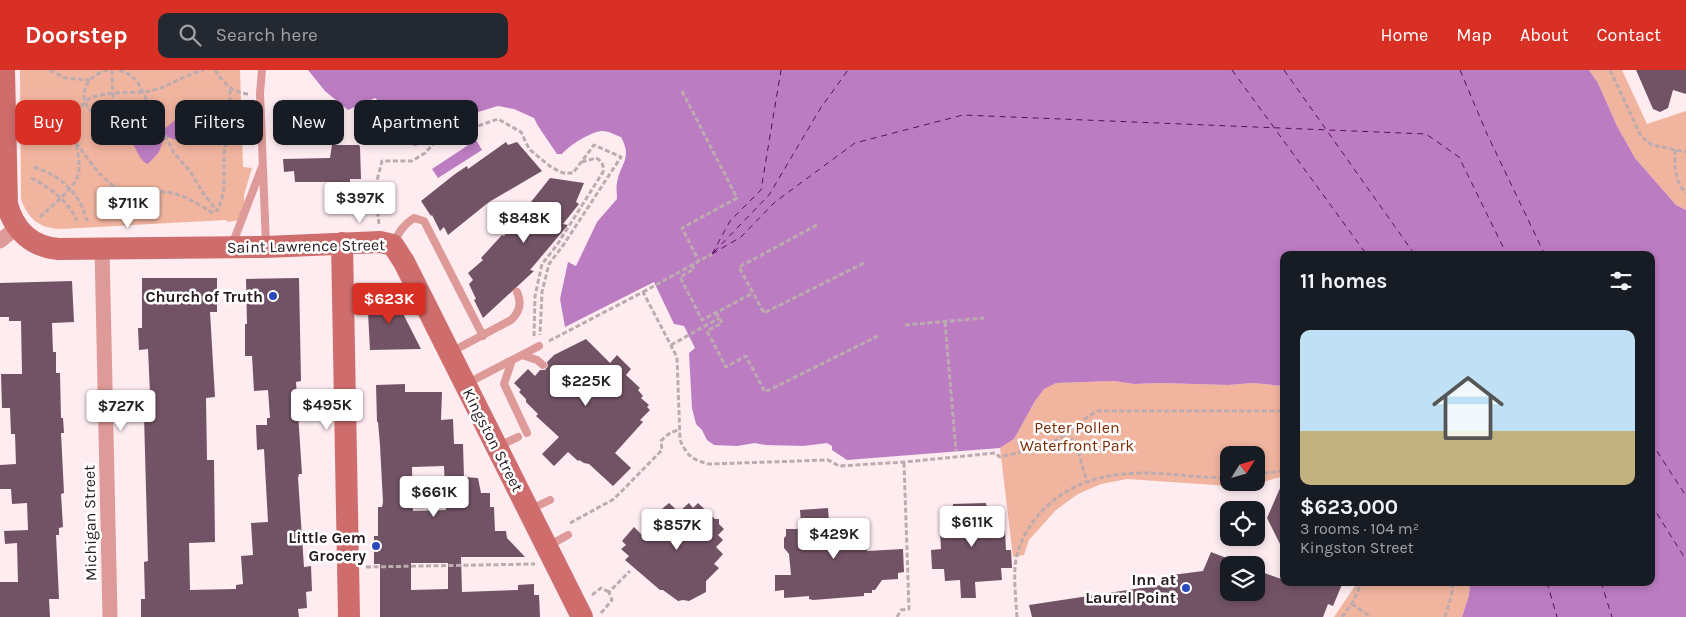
<!DOCTYPE html>
<meta charset="utf-8">
<style>
body{margin:0;font-family:Karla,sans-serif;background:#242831;color:#f1f3f6;height:100vh;display:flex;flex-direction:column;font-size:19px;white-space:nowrap}
*{box-sizing:border-box;margin:0}
p{font-size:16px;color:#9ea1a6}
.icon{flex:none;width:28px;height:28px;fill:none;stroke:currentColor;stroke-width:2;stroke-linecap:round;stroke-linejoin:round}
.map{position:relative;flex:1;overflow:hidden}
.sheet{position:absolute;left:1280px;top:181px;width:375px;height:335px;display:flex;flex-direction:column;background:#171b24;border-radius:10px;box-shadow:0 2px 8px #0003}
.sheet>*{flex:none}
.banner{position:absolute;left:15px;top:30px;width:475px;height:45px;display:flex;gap:10px}
.needle{width:32px;rotate:53deg}
.tools{position:absolute;left:1220px;top:376px;display:grid;gap:10px}
.tools a{display:grid;place-items:center;width:45px;height:45px;border-radius:10px;background:#171b24;box-shadow:0 2px 8px #0003;font-size:25px}
.price{position:absolute;translate:-50% -42px;padding:0 11px;border-radius:5px;background:#fff;color:#222;font-size:16px;line-height:32px;filter:drop-shadow(0 1px 2px #0008)}
.price::after{content:'';position:absolute;left:50%;top:30px;width:15px;height:11px;margin-left:-8px;background:inherit;clip-path:polygon(0 0,100% 0,50% 100%)}
.price.on{background:#d93025;color:#fff}
ul{padding:0;list-style:none}
li{display:grid;align-content:center;gap:10px;height:265px;padding:0 20px}
li+li{border-top:1px solid #363941}
li span{display:grid;place-items:center;height:155px;border-radius:10px;color:#555}
li>.icon{margin-inline-start:auto}
span .icon{width:90px;height:90px;fill:#fffc;stroke-width:1}
li b{font-size:21px}
h2{display:flex;justify-content:space-between;align-items:center;height:60px;padding:0 20px;font-size:21px}
.pill{padding:0 18px;border-radius:10px;background:#171b24;box-shadow:0 2px 8px #0003;font-size:18px;line-height:45px}
.pill.on{background:#d93025;color:#fff}
header{display:flex;align-items:center;gap:30px;box-sizing:border-box;height:70px;padding:0 25px;background:#d93025;color:#fff}
header strong{font-size:24px}
nav{display:flex;gap:28px;margin-inline-start:auto;font-size:18px}
.search{width:350px;height:45px;background:#242831;display:flex;align-items:center;gap:12px;box-sizing:border-box;padding:0 18px;border-radius:10px;color:#9ea1a6;font-size:19px}
.map>svg:first-child{display:block}
.green{fill:#f1b49f;fill-rule:evenodd}
.water{fill:#bc7cc2}
.lines{fill:none;stroke-linecap:round;stroke-linejoin:round}
.ferry{stroke:#5c0965;stroke-width:1;stroke-dasharray:6 5;stroke-linecap:butt}
.building{fill:#725365;fill-rule:evenodd}
.path{stroke:#bcabaf;stroke-width:3;stroke-dasharray:5 2.5;stroke-linecap:butt}
.lane{stroke:#de9a98;stroke-width:8}
.street{stroke:#de9a98;stroke-width:15}
.secondary{stroke:#cf6d6d;stroke-width:22}
.poi-dot{fill:#294ab9;stroke:#fff;stroke-width:2}
.labels{text-anchor:middle;dominant-baseline:central;stroke-width:5;stroke-linejoin:round;paint-order:stroke}
.street-label{font-size:16px;fill:#281a1e;stroke:#fff}
.poi-label{font-size:16px;font-weight:bold;fill:#281a1e;stroke:#fff;text-anchor:end}
.park-label{font-size:16px;fill:#7d2b05;stroke:#fff}
</style>
<header>
<strong>Doorstep</strong>
<div class="search"><svg class="icon" aria-label="search" viewBox="0 0 24 24"><circle cx="10" cy="10" r="6"/><path d="M15 15l6 6"/></svg>Search here</div>
<nav><a>Home</a><a>Map</a><a>About</a><a>Contact</a></nav>
</header>
<div class="map">
<svg width="1686" height="547" viewBox="0 0 1686 547">
<rect width="100%" height="100%" fill="#feecf0"/>
<!-- green -->
<path class="green" d="M20 0H240L243 97 252 98 244 125 245 149 228 152 226 150 60 159C39 158 28 149 21 129Z
M1589 0H1622L1647 54 1686 41V140L1676 135 1635 88 1617 56 1598 13Z
M1114 311 1134 314 1160 313 1228 315 1253 313 1284 316V406L1245 417 1127 409 1101 414 1078 424 1056 440 1029 470 1024 485 1013 487 1000 378 1014 369 1035 331 1044 318 1056 313ZM1229 385H1256V412H1229Z
M1357 513H1470L1469 525 1462 547H1334Z"/>
<!-- water -->
<path class="water" d="M308 0H1589L1598 13 1617 56 1635 88 1676 135 1686 140V547H1462L1469 525 1470 513 1651 512V185H1284V316L1253 313 1228 315 1160 313 1134 314 1114 311 1056 313 1044 319 1035 331 1014 369 1000 378 847 390 832 380V376L827 373 803 376 766 375 755 373 737 376 714 375 707 370 702 360 696 354 692 338 689 283 695 278 684 256 674 254 654 212 565 257 560 229 568 192 576 196 597 152 617 129C617 124 616 118 617 113 620 93 633 89 621 67 615 65 609 61 602 61 592 61 568 76 562 84H557L538 56 534 48 514 39 498 36 468 45 450 43 416 76 394 70 395 45 375 28 348 40 325 21Z
M191 33H199C213 44 203 69 189 75L168 67 163 71 159 82 148 94C138 91 137 75 128 69L101 75 98 72C99 38 137 64 154 62 171 59 179 44 191 33Z
M476 70 482 80 438 108 432 99Z"/>
<g class="lines">
<!-- ferry -->
<path class="ferry" d="M1232 0 1367 185
M1284 0 1415 185
M1460 0 1487 64 1545 185
M714 182 769 125 820 39 848 0
M712 184 741 167 775 132 855 73 963 45 1426 64 1459 87 1507 185
M712 184 730 151 761 120 781 0
M1651 372 1686 426
M1651 434 1686 490
M1547 512 1557 547
M1601 512 1612 547"/>
</g>
<!-- building -->
<path class="building" d="M1636 0H1686V24L1673 20 1668 38 1660 42 1653 39Z
M506 72 508 75 517 72 542 101 489 132 448 165 444 157 440 161 432 145 431 146 421 131 455 104 467 96 468 99Z
M332 75H359L360 77 361 109H350V112H295L294 101 284 102 283 89 330 88Z
M550 108 584 113 576 132 579 134 563 154 568 155 530 200 534 201 483 248 474 230 476 229 469 214 473 210 468 203 483 190 481 188 502 165 504 166Z
M142 208H217V242H210L215 327 206 328 207 390H214L215 472 189 473 190 520 236 519V515L243 514 241 486 253 485 251 453 268 452 264 379 257 380 256 355H267V348H270L268 320 254 321 252 286H245V254H247L246 209 299 208 301 311 296 312 302 404H299L298 408 304 497 311 496 312 521 306 522 307 538 298 539 299 547H141V529H145L144 492 148 491 144 346H151L148 279 139 280 138 258H142Z
M72 211 74 252 52 253 53 282H56V303H60L61 348H63L64 363H61L64 423 61 424 63 457 59 458V465H56L59 529H49L50 547H0V512H18L17 473 5 474 4 461 28 460 27 433 12 434 11 419H0V395L16 394 15 364H11L10 338H2L1 304H22L21 251H9V247H0V213Z
M367 224H393L421 279 370 280Z
M586 269 610 293 617 285 631 299 626 305 640 318 638 320 643 326 641 328 649 335 647 337 650 340 640 350 643 352 615 383 631 398 613 416 589 394 584 393 579 390 578 391 568 382 554 396 542 384 559 367 536 346 538 344 526 332V329L519 322 521 320 514 313 528 299 535 306 540 300H545L548 296 547 292 554 285Z
M405 314V322H442L441 350 453 349 454 374H463L464 407 478 408 481 423H490V437H494L495 461H506L507 468 525 487H461L462 522 518 520V515L534 514V525H539L540 547H380V494H374V466H378V437H382L383 432 380 375 378 352H377L376 315ZM444 396 446 440 413 441 412 397ZM411 493H448V519L411 520Z
M1284 409V482L1267 448Z
M669 433 679 442 689 433 693 438 698 433 715 449H719V454L724 459 718 465 723 470 716 477 723 484 714 494 719 498 706 511V522L689 531 683 530 678 531 663 520H660L625 490 629 486 621 479 626 475 622 471 634 457 642 465 656 449V444Z
M986 433 987 439H995V449H999V460H1005L1006 480H1011L1012 498H1001L1002 510 975 512 976 528H961L960 510 945 511 944 499H932L931 480 941 479 940 462 948 461 947 441H953V434Z
M828 438 829 451 849 449V460L861 459V464H865L867 481 903 479 904 502 898 503V509L882 510 875 520H872V523H864V526L813 530 809 529V526L784 528V520L775 521V505H791L789 484 784 478V468L786 466V459H800L799 453H801L800 440Z
M1211 482 1229 489V522H1256V500L1284 510V512H1343L1333 536 1328 534 1323 547H1032L1029 535 1174 513 1172 505 1203 501Z"/>
<g class="lines">
<!-- path -->
<path class="path" d="M50 0 65 8 89 10
M108 0C81 6 74 35 101 47 109 50 116 47 124 49
M112 0 114 49
M119 0 132 6 138 13 174 83 190 101 203 123 217 141 222 129 224 117V84L230 47V18
M215 0C223 13 234 24 250 24
M1610 0 1641 66 1652 75 1686 82
M682 21 737 128 682 158 699 191
M76 73C89 89 99 108 118 118 133 126 149 121 165 122 182 123 199 135 215 144
M1675 80C1675 95 1674 111 1686 123
M34 97C61 106 80 123 87 151
M31 108C50 117 69 132 77 151
M40 147C50 137 75 118 78 105 84 82 63 55 85 32 96 21 128 23 144 22 166 19 183 5 204 0
M379 154 375 118 382 91H412L425 83 444 62 478 56 498 49 521 62 529 79 551 97 563 103H573L594 75 621 87 564 174 549 194 542 222 540 265
M817 155 739 197 764 243 866 192
M692 194 694 199 680 207 702 250 753 223
M643 222 712 184
M716 242 722 253 707 261 726 297 746 286 765 322 878 266
M945 252 956 381
M905 255 984 248
M534 266 535 226 542 194 557 175 603 102C604 95 602 91 596 88L582 92
M549 271 643 222 677 287 680 370C687 386 693 390 709 394L828 390 839 396 904 392 995 383 1000 387C1019 382 1039 379 1056 370 1071 362 1082 348 1098 341H1284
M671 275 719 248
M1067 362 1077 378 1087 412
M1256 404 1284 401
M570 453 614 429 662 380 661 371C666 365 672 361 680 360
M366 497 535 494
M592 525 601 518 609 522
M1352 534 1371 547
M601 543 612 530 609 522 630 501
M897 547 901 540 909 539 904 392
M1017 547C1016 531 1014 514 1015 497 1018 462 1046 430 1077 416 1098 406 1123 403 1145 403 1173 403 1201 409 1229 407
M1342 547 1352 534 1362 512
M1445 547 1452 523 1453 512"/>
<!-- lane -->
<path class="lane" d="M262 0 260 23 266 175
M394 173C399 162 403 155 414 148L424 151 483 266
M232 175 262 97
M451 282 511 250C520 242 522 233 517 222
M522 285 537 290 543 295
M512 290 504 314 527 363
M468 313 539 276
M499 376 518 367
M531 439 550 430
M548 476 568 465"/>
<!-- street -->
<path class="street" d="M0 171 17 157
M102 178 110 547"/>
<!-- secondary -->
<path class="secondary" d="M4 0 7 134C14 160 32 177 59 179L266 177 380 172 393 175 404 192 582 547
M342 173 349 547"/>
</g>
<!-- markers -->
<g class="poi-dot">
<circle cx="273" cy="226" r="5"/>
<circle cx="376" cy="476" r="5"/>
<circle cx="1186" cy="518" r="5"/>
</g>
<g class="labels">
<!-- street labels -->
<g class="street-label">
<text transform="translate(306 176) rotate(-1)">Saint Lawrence Street</text>
<text transform="translate(493 370) rotate(63)">Kingston Street</text>
<text transform="translate(90 453) rotate(-91)">Michigan Street</text>
</g>
<!-- poi labels -->
<g class="poi-label">
<text x="263" y="226">Church of Truth</text>
<text x="366" y="467">Little Gem<tspan x="366" dy="18">Grocery</tspan></text>
<text x="1176" y="509">Inn at<tspan x="1176" dy="18">Laurel Point</tspan></text>
</g>
<!-- park labels -->
<g class="park-label">
<text x="1077" y="357">Peter Pollen<tspan x="1077" dy="18">Waterfront Park</tspan></text>
</g>
</g>
</svg>
<div class="tools">
<a><svg class="needle" viewBox="-14 -14 28 28"><path d="M0-13l5 13h-10z" fill="#e53935"/><path d="M0 13l5-13h-10z" fill="#9ea1a6"/></svg></a>
<a><svg class="icon" aria-label="locate" viewBox="0 0 24 24"><circle cx="12" cy="12" r="6"/><path d="M12 2v4M12 18v4M2 12h4M18 12h4"/></svg></a>
<a><svg class="icon" aria-label="layers" viewBox="0 0 24 24"><path d="M12 4l9 5-9 5-9-5zM3 14l9 5 9-5"/></svg></a>
</div>
<b class="price" style="left:360px;top:154px">$397K</b>
<b class="price" style="left:128px;top:159px">$711K</b>
<b class="price" style="left:524px;top:174px">$848K</b>
<b class="price on" style="left:389px;top:255px">$623K</b>
<b class="price" style="left:586px;top:337px">$225K</b>
<b class="price" style="left:327px;top:361px">$495K</b>
<b class="price" style="left:121px;top:362px">$727K</b>
<b class="price" style="left:434px;top:448px">$661K</b>
<b class="price" style="left:972px;top:478px">$611K</b>
<b class="price" style="left:677px;top:481px">$857K</b>
<b class="price" style="left:834px;top:490px">$429K</b>
<div class="banner">
<a class="pill on">Buy</a>
<a class="pill">Rent</a>
<a class="pill">Filters</a>
<a class="pill">New</a>
<a class="pill">Apartment</a>
</div>
<section class="sheet">
<h2>11 homes<svg class="icon" aria-label="filters" viewBox="0 0 24 24"><path d="M4 7h16M4 17h16"/><circle cx="9" cy="7" r="2"/><circle cx="15" cy="17" r="2"/></svg></h2>
<ul>
<li><span style="background:linear-gradient(#bfe0f5 65%,#c2b280 0)"><svg class="icon" aria-label="home" viewBox="0 0 24 24"><path d="M3 11l9-7 9 7M6 9v11h12V9"/></svg></span><div><b>$623,000</b><p>3 rooms · 104 m²</p><p>Kingston Street</p></div></li>
</ul>
</section>
</div>
